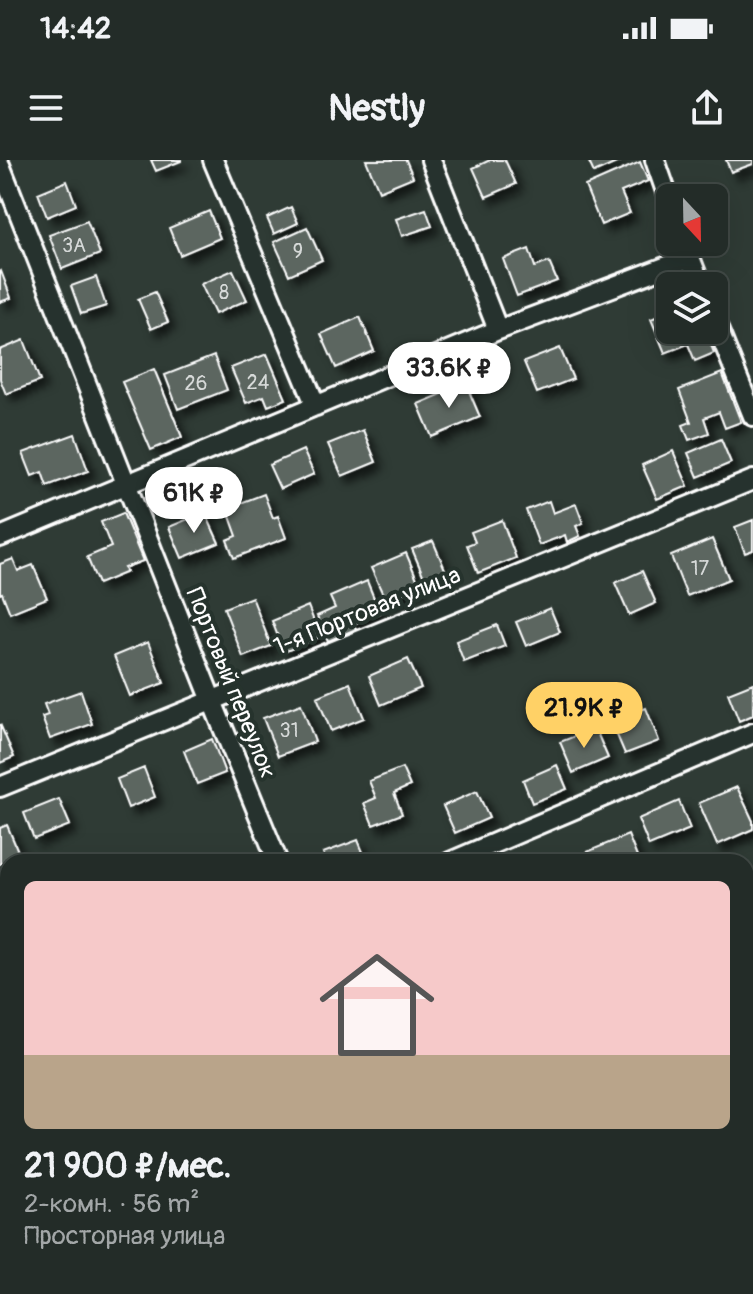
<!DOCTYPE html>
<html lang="ru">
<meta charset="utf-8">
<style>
body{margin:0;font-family:Pangolin,sans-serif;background:#2f3834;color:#f1f3f6;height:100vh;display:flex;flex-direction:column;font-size:30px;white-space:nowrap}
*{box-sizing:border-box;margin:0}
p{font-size:26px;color:#a3a7a8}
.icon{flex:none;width:44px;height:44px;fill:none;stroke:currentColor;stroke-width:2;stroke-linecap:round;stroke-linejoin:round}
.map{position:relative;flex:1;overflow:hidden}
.details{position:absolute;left:0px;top:694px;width:754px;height:440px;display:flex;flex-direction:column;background:#232c28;border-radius:24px 24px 0 0;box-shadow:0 8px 32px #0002,0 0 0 2px #404845}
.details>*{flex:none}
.needle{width:52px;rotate:158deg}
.fabs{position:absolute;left:656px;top:24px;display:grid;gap:16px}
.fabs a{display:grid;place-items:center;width:72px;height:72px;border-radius:12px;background:#232c28;box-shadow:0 8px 32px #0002,0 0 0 2px #404845;font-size:40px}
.price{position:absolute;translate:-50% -68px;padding:0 18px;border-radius:28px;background:#fff;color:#222;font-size:26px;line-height:52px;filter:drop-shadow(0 2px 4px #0008)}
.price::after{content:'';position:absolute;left:50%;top:48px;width:24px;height:18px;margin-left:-12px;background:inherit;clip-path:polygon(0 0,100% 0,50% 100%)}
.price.on{background:#ffd166;color:#111}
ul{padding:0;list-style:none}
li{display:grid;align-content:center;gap:16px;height:424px;padding:0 24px}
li+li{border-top:2px solid #404845}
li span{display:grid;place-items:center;height:248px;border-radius:12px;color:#555}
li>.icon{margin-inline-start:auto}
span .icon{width:144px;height:144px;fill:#fffc;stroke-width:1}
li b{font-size:34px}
.status{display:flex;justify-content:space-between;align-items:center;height:56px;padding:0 40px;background:#232c28;direction:ltr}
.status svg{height:22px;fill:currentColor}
header{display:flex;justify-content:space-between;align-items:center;height:104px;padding:0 24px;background:#232c28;font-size:36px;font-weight:700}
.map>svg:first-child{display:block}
.building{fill:#5b6661;stroke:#fff;stroke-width:2;filter:url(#shadow)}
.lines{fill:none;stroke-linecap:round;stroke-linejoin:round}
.service-casing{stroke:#fff;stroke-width:15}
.minor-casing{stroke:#fff;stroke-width:24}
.service{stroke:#26332d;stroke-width:9}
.minor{stroke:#26332d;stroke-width:18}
.labels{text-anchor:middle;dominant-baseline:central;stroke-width:8;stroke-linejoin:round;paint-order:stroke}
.number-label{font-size:20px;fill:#d6d9d8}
.street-label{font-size:24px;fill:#fff;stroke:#26332d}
</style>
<div class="status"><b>14:42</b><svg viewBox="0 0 49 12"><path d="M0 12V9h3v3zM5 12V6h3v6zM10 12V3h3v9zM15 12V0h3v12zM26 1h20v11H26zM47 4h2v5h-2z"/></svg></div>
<header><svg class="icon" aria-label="menu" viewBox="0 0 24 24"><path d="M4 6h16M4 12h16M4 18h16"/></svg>Nestly<svg class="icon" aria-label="share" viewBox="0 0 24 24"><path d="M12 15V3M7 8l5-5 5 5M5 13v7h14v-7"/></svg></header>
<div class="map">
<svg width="753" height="1134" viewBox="0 0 753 1134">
<defs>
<filter id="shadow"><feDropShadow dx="7" dy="7" stdDeviation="4" flood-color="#0009"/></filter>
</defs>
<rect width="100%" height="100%" fill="#2f3b35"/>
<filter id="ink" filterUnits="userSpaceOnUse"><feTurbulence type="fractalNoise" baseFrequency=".0125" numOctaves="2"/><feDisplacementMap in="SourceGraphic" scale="16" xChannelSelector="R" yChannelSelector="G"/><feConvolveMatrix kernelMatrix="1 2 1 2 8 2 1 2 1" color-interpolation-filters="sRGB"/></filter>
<g filter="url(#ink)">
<!-- building -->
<path class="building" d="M151 0H181V1L156 11Z
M366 0H406L413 17 379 31Z
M490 0H505L516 24 486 37 473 8Z
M588 0H623L594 13Z
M726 0H753V4L731 12Z
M640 2 648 21 621 32 630 53 601 65 585 26Z
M67 21 76 45 47 57 38 33Z
M291 47 298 63 274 74 267 58Z
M426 49 432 66 402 76 396 59Z
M209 51 220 78 180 95 169 68Z
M87 61 100 94 62 109 49 75Z
M307 67 322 100 289 115 274 82Z
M529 89 535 107 549 102 557 121 517 136 503 99Z
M233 110 247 140 215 154 201 124Z
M1 111 11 138 0 142V112Z
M96 117 106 146 81 154 71 126Z
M155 132 168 162 151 169 138 139Z
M670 151V170H705L714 193 695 201 688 184 665 193 651 159Z
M360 157 374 191 336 208 321 174Z
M24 180 40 221 6 234 0 219V190Z
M560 188 573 219 537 233 524 202Z
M267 194 286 239 268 246 264 236 246 243 231 208Z
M214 196 227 230 178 249 165 215Z
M154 209 182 277 151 290 122 222Z
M722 213 741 262 725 268 719 252 704 258 709 273 689 280 683 265 691 262 679 230Z
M466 224 480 257 432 277 418 244Z
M363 270 376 302 342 316 328 284Z
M75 274 88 311 47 326 42 312 32 316 23 293Z
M721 279 731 303 698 317 688 293Z
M303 290 314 314 280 329 269 305Z
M673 291 688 326 657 339 642 305Z
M264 334 273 358 278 356 286 378 234 398 227 380 237 376 227 348Z
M549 341 553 353 576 344 583 363 576 366 580 376 567 382 565 375 539 385 526 350Z
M205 352 219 383 182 398 169 367Z
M123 353 143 401 124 408 127 412 98 424 87 397 111 387 101 362Z
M502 360 516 398 478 413 467 385 475 382 471 372Z
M753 360V390L745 393 735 367Z
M712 379 729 419 687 436 671 396Z
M433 381 447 414 426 422 412 389Z
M406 393 420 426 386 441 371 408Z
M13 399 18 411 33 405 47 438 10 453 2 433 0 434V404Z
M642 411 656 443 629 455 615 423Z
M367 421 380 453 353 464 356 469 328 481 317 456 335 448 330 437Z
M252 437 271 486 243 497 224 448Z
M308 446 320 477 284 492 272 461Z
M550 448 560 472 526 486 516 462Z
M497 465 505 486 464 502 456 481Z
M148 482 164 523 130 536 114 496Z
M408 499 421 528 381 545 369 516Z
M350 523 364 558 331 571 317 537Z
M753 523V555L739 561 728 533Z
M81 531 92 564 50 579 42 557 48 555 44 544Z
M301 544 315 582 278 596 263 558Z
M646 548 659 581 625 594 611 561Z
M0 564 14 597 0 603Z
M595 568 608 598 573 613 560 582Z
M212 579 225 613 197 624 184 591Z
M557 605 567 629 532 643 523 620Z
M144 608 155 637 128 648 117 619Z
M402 608 410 626 394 633 402 654 373 665 364 643 376 638 369 621Z
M737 627 753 661V669L717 685 699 643Z
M477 631 489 658 455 673 443 646Z
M59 639 70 665 34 679 24 653Z
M679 641 690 669 649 686 638 659Z
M7 665 20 696 0 704V668Z
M628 675 639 702H591L587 692Z
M358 680 367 702H327L323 693Z
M753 982V1019L746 1020V983Z
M8 1049V1083L0 1085V1051Z
M753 1095V1115L746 1116V1096Z
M753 1122V1134H731L730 1126H746V1123Z
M14 1126H43L47 1134H18Z
M314 1126H346L347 1134H316Z
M380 1126H396L399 1134H374L372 1130Z"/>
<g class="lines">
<!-- service casing -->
<g class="service-casing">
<path id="service" d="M521 1126V1134"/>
</g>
<!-- minor casing -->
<g class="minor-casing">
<path id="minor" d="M213 0 316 246
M431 0 498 170
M655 0 670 43
M0 5 212 541 278 702
M684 82 701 126
M714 159 753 256
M0 377 498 170 689 98
M0 627 753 320
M450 702 753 573
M746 727 753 724
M0 875 8 872
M0 986 8 1012
M625 1126 626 1134
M142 1134 164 1126
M180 1134V1126
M454 1134 474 1126"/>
</g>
<!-- service -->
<use href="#service" class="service"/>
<!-- minor -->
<use href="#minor" class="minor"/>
</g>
</g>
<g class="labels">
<!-- number labels -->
<g class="number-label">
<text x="74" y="85">3А</text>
<text x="298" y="91">9</text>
<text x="224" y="132">8</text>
<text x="258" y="222">24</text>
<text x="196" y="223">26</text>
<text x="700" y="408">17</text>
<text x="289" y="570">31</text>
</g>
<!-- street labels -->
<g class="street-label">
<text transform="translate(367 451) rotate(-22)">1-я Портовая улица</text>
<text transform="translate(231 523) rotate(68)">Портовый переулок</text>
</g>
</g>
</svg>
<div class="fabs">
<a><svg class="needle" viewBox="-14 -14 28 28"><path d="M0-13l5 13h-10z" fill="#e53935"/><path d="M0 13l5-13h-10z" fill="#a3a7a8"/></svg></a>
<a><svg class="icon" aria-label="layers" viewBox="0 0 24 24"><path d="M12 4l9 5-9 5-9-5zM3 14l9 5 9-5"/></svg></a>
</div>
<b class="price" style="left:449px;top:250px">33.6K ₽</b>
<b class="price" style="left:194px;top:375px">61K ₽</b>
<b class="price on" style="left:584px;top:590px">21.9K ₽</b>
<section class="details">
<ul>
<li><span style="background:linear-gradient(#f6c9c9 70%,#b9a48a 0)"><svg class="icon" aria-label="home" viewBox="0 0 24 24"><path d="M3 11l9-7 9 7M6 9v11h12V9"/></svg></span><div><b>21 900 ₽/мес.</b><p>2-комн. · 56 m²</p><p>Просторная улица</p></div></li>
</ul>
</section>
</div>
